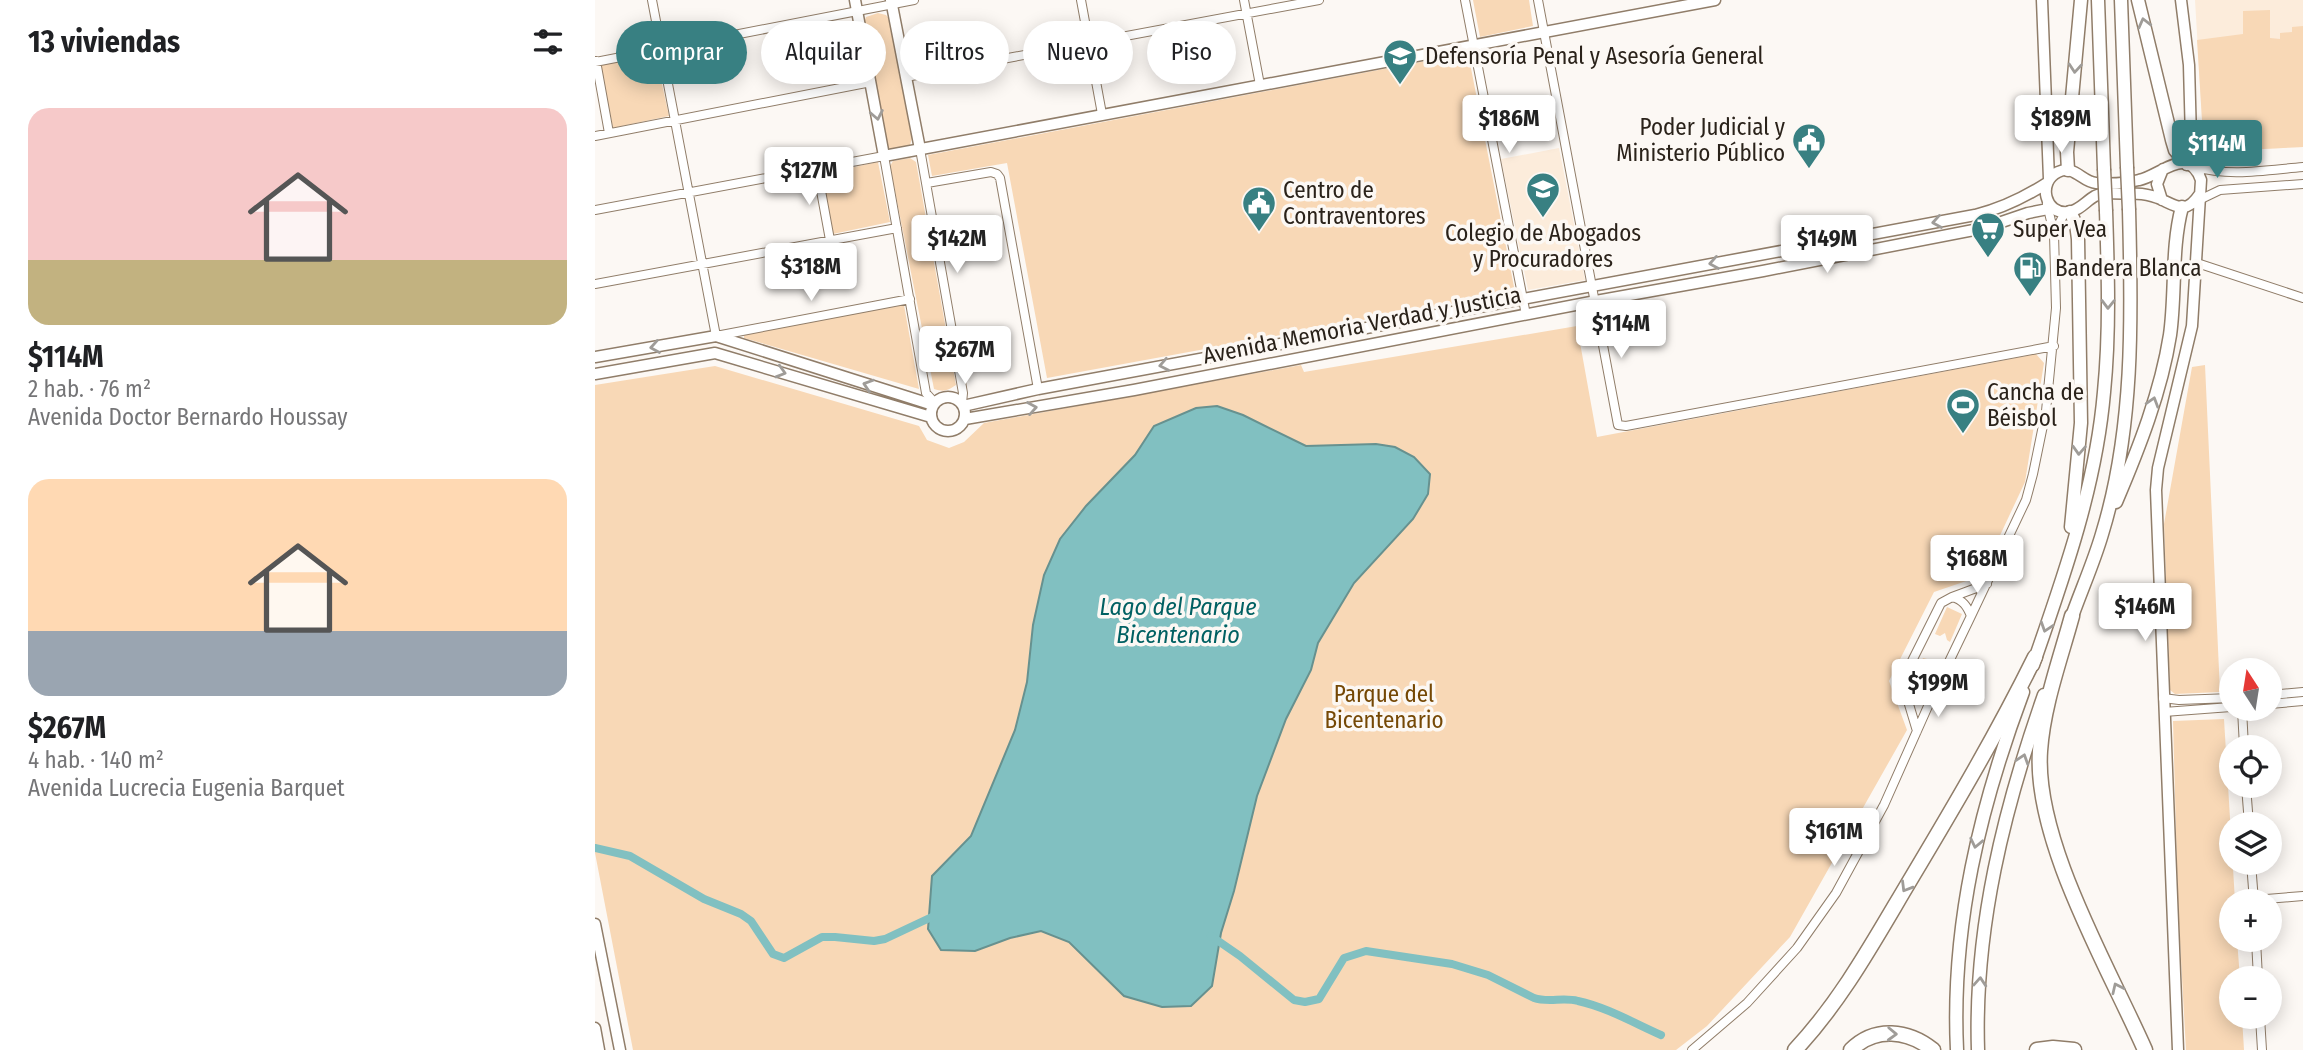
<!DOCTYPE html>
<html lang="es">
<meta charset="utf-8">
<style>
body{margin:0;font-family:"Fira Sans Condensed",sans-serif;background:#f6f6f6;color:#202124;height:100vh;display:flex;flex-direction:column;font-size:26px;white-space:nowrap}
*{box-sizing:border-box;margin:0}
p{font-size:23px;color:#757577}
.icon{flex:none;width:38px;height:38px;fill:none;stroke:currentColor;stroke-width:2;stroke-linecap:round;stroke-linejoin:round}
.map{position:relative;flex:1;overflow:hidden}
.sheet{display:flex;flex-direction:column;background:#fff;width:595px}
.sheet>*{flex:none}
.hud{position:absolute;left:21px;top:21px;width:665px;height:63px;display:flex;gap:14px}
.needle{width:46px;rotate:348deg}
.tools{position:absolute;left:1624px;top:658px;display:grid;gap:14px}
.tools a{display:grid;place-items:center;width:63px;height:63px;border-radius:50%;background:#fff;box-shadow:0 4px 18px #0003;font-size:35px}
.price{position:absolute;translate:-50% -60px;padding:0 16px;border-radius:7px;background:#fff;color:#222;font-size:23px;line-height:46px;filter:drop-shadow(0 2px 4px #0008)}
.price::after{content:'';position:absolute;left:50%;top:42px;width:21px;height:16px;margin-left:-10px;background:inherit;clip-path:polygon(0 0,100% 0,50% 100%)}
.price.on{background:#388082;color:#fff}
ul{padding:0;list-style:none}
li{display:grid;align-content:center;gap:14px;height:371px;padding:0 28px}
li span{display:grid;place-items:center;height:217px;border-radius:21px;color:#555}
li>.icon{margin-inline-start:auto}
span .icon{width:126px;height:126px;fill:#fffc;stroke-width:1}
li b{font-size:30px}
h2{display:flex;justify-content:space-between;align-items:center;height:84px;padding:0 28px;font-size:30px}
.chip{padding:0 24px;border-radius:32px;background:#fff;box-shadow:0 4px 18px #0003;font-size:24px;line-height:63px}
.chip.on{background:#388082;color:#fff}
main{display:flex;flex:1;min-height:0}
.map>svg:first-child{display:block}
.built{fill:#fcecdb}
.green{fill:#f8d8b6}
.water{fill:#81c0c1;stroke:#67918f;stroke-width:2}
.lines{fill:none;stroke-linecap:round;stroke-linejoin:round}
.canal{stroke:#81c0c1;stroke-width:8}
.street-casing{stroke:#907d69;stroke-width:10}
.secondary-casing{stroke:#907d69;stroke-width:13}
.primary-casing{stroke:#907d69;stroke-width:15}
.highway-casing{stroke:#907d69;stroke-width:17}
.street{stroke:#fff;stroke-width:8}
.secondary{stroke:#fff;stroke-width:10}
.primary{stroke:#fff;stroke-width:12}
.highway{stroke:#fff;stroke-width:14}
.primary-bridge-casing{stroke:#907d69;stroke-width:15;stroke-linecap:butt}
.primary-bridge{stroke:#fff;stroke-width:12}
.oneway{stroke:#9f9c98}
.labels{text-anchor:middle;dominant-baseline:central;stroke-width:7;stroke-linejoin:round;paint-order:stroke}
.poi-label{font-size:23px;fill:#2a221a;stroke:#fcf8f4;text-anchor:start}
.street-label{font-size:23px;fill:#2a221a;stroke:#fcf8f4}
.park-label{font-size:23px;fill:#754805;stroke:#fcf8f4}
.water-label{font-size:24px;font-style:italic;fill:#006062;stroke:#fcf8f4}
</style>
<main>
<section class="sheet">
<h2>13 viviendas<svg class="icon" aria-label="filters" viewBox="0 0 24 24"><path d="M4 7h16M4 17h16"/><circle cx="9" cy="7" r="2"/><circle cx="15" cy="17" r="2"/></svg></h2>
<ul>
<li><span style="background:linear-gradient(#f6c9c9 70%,#c2b280 0)"><svg class="icon" aria-label="home" viewBox="0 0 24 24"><path d="M3 11l9-7 9 7M6 9v11h12V9"/></svg></span><div><b>$114M</b><p>2 hab. · 76 m²</p><p>Avenida Doctor Bernardo Houssay</p></div></li>
<li><span style="background:linear-gradient(#ffd9b3 70%,#9aa5b1 0)"><svg class="icon" aria-label="home" viewBox="0 0 24 24"><path d="M3 11l9-7 9 7M6 9v11h12V9"/></svg></span><div><b>$267M</b><p>4 hab. · 140 m²</p><p>Avenida Lucrecia Eugenia Barquet</p></div></li>
</ul>
</section>
<div class="map">
<svg width="1708" height="1050" viewBox="0 0 1708 1050">
<rect width="100%" height="100%" fill="#fcf8f4"/>
<!-- built -->
<path class="built" d="M1600 0H1708V147L1609 152Z
M964 148 990 280 933 290 906 159Z"/>
<!-- green -->
<path class="green" d="M878 0H934L938 26 885 37Z
M1675 10V38L1685 39V33L1697 32V27L1708 26V147L1609 152 1602 40 1648 34V11Z
M283 13 291 15 295 20 317 138 315 145 297 150 290 145 268 25 271 17Z
M60 52 74 116 18 128 5 64Z
M873 53 920 292 452 378 412 163 337 176 333 155Z
M315 158 321 162 361 385C352 391 349 392 339 389L295 166 298 161Z
M283 162 295 222 238 234 226 174Z
M309 305 324 389 149 338V333Z
M982 326 1002 437 1441 354 1449 363 1430 482 1386 576 1339 592 1294 681 1312 730 1195 937 1112 1026 1081 1050H38L0 853V385L120 366 324 426 332 440 354 448 369 442 389 423 706 365 709 372Z
M1610 365 1625 692 1580 694 1575 690 1569 524 1597 367Z
M1352 607 1367 614 1355 642 1352 640 1350 633 1345 636 1340 634Z
M1328 658 1332 659 1334 665 1341 663 1343 664 1329 690 1316 683Z
M1629 719 1640 901H1636V940H1642L1645 978H1636V1017H1647L1649 1050H1591L1583 905 1578 721Z"/>
<!-- water -->
<path class="water" d="M622 406 648 415 711 446 781 444 800 447 819 457 835 474 833 494 818 519 759 583 723 643 716 670 691 719 662 796 639 891 626 933 617 986 596 1006 567 1007 529 996 474 942 446 931 415 938 380 951 346 950 333 929 337 876 376 836 420 730 432 682 438 625 449 575 465 539 491 506 540 455 559 426 601 408Z"/>
<g class="lines">
<!-- canal -->
<path class="canal" d="M0 848 35 856 109 899 146 914 156 921 178 954 189 958 227 937H240L279 941 290 939 341 915
M616 936 645 956 699 1000 710 1002 724 999 749 958 771 951 857 964 893 975 939 998C953 1003 968 997 983 1001 1011 1007 1039 1023 1066 1035"/>
<!-- street casing -->
<g class="street-casing">
<path id="street" d="M57 0 121 336 315 299
M486 0 507 114
M649 0 665 85
M870 0 931 315
M943 0 1023 425 1031 426 1459 346
M1 61 14 133
M0 62 319 0
M311 77 724 0
M0 136 276 82
M325 149 368 393 367 403
M1600 167C1635 177 1672 170 1708 167
M222 169 235 240
M332 183 396 172 402 174 405 178 443 389
M1600 202 1625 190 1708 184
M0 210 289 156 331 393 340 403
M1459 234 1470 212
M1602 263 1708 298
M0 284 302 228
M1357 597 1392 584
M1376 616 1431 500 1438 474 1451 411 1461 308 1459 234 1452 204
M1311 693 1325 698 1338 695 1376 616C1372 606 1368 600 1357 597L1346 603 1307 681 1322 731
M1675 695 1708 692
M1568 698 1584 700 1636 698
M1675 704 1708 701
M1647 709 1649 747
M1569 712 1636 707
M1651 786 1654 824
M1656 863 1659 901
M1659 900 1708 896
M1661 940 1663 978
M1665 1017 1667 1050
M1097 1050 1152 1003 1202 948 1241 893 1289 805 1338 695"/>
</g>
<!-- secondary casing -->
<g class="secondary-casing">
<path id="secondary" d="M260 0 289 156 1120 0
M296 0 325 149
M1447 0 1454 179
M1586 0 1594 65 1596 139 1604 174
M1567 200 1562 184 1568 169
M0 357 121 336 338 405
M0 374 120 353 336 417
M336 414a17 17 0 1 1 34 0a17 17 0 1 1-34 0Z
M368 406 443 389 1380 215C1405 209 1430 197 1452 183
M370 419 539 390 1001 301 1168 271 1389 228 1433 213 1458 208
M0 924 25 1050
M0 1028 4 1050
M1583 1050 1561 490 1563 468 1597 326 1606 180C1593 144 1565 176 1544 180 1532 183 1514 184 1501 183 1487 182 1479 164 1463 172 1442 182 1450 215 1473 212 1484 211 1491 201 1500 196 1510 191 1526 194 1537 194 1546 193 1555 195 1563 198 1580 205 1590 216 1604 195"/>
</g>
<!-- primary casing -->
<g class="primary-casing">
<path id="primary" d="M1503 0 1509 169
M1526 0 1532 167
M1543 0 1577 140 1580 150 1592 164
M1473 170 1472 152 1486 0
M1475 212 1481 224 1483 239 1486 423 1476 527
M1521 502C1544 448 1566 392 1575 335 1581 293 1576 248 1587 207
M1474 625C1484 595 1498 565 1507 534 1539 430 1537 318 1534 210
M1438 665C1469 576 1501 486 1509 392 1515 332 1513 271 1511 211
M1362 1050C1356 926 1385 807 1428 692
M1383 1050C1379 928 1409 809 1449 695"/>
</g>
<!-- highway casing -->
<g class="highway-casing">
<path id="highway" d="M1477 616C1465 660 1448 706 1445 751 1439 841 1514 968 1550 1050
M1200 1050C1248 999 1281 937 1317 877 1360 805 1403 732 1440 657
M1256 1050C1280 1026 1313 1030 1338 1050
M1442 1050 1458 1048 1479 1050"/>
</g>
<!-- street -->
<use href="#street" class="street"/>
<!-- secondary -->
<use href="#secondary" class="secondary"/>
<!-- primary -->
<use href="#primary" class="primary"/>
<!-- highway -->
<use href="#highway" class="highway"/>
<!-- primary-bridge casing -->
<g class="primary-bridge-casing">
<path id="primary-bridge" d="M1532 167 1534 210
M1509 169 1511 211"/>
</g>
<!-- primary-bridge -->
<use href="#primary-bridge" class="primary-bridge"/>
</g>
<!-- one-way arrows -->
<defs><path id="oneway-chevron" d="M-2-3.5L2.5 0L-2 3.5" fill="none" stroke-width="1.6" stroke-linecap="round" stroke-linejoin="round" transform="scale(1.75)"/></defs>
<g class="oneway">
<use href="#oneway-chevron" transform="translate(1549 23) rotate(-104)"/>
<use href="#oneway-chevron" transform="translate(1480 68) rotate(95)"/>
<use href="#oneway-chevron" transform="translate(282 115) rotate(79)"/>
<use href="#oneway-chevron" transform="translate(1342 222) rotate(170)"/>
<use href="#oneway-chevron" transform="translate(1119 263) rotate(170)"/>
<use href="#oneway-chevron" transform="translate(1513 304) rotate(91)"/>
<use href="#oneway-chevron" transform="translate(60 347) rotate(170)"/>
<use href="#oneway-chevron" transform="translate(569 365) rotate(169)"/>
<use href="#oneway-chevron" transform="translate(186 372) rotate(16)"/>
<use href="#oneway-chevron" transform="translate(273 385) rotate(-162)"/>
<use href="#oneway-chevron" transform="translate(1558 402) rotate(-73)"/>
<use href="#oneway-chevron" transform="translate(437 408) rotate(-10)"/>
<use href="#oneway-chevron" transform="translate(1484 450) rotate(93)"/>
<use href="#oneway-chevron" transform="translate(1451 627) rotate(108)"/>
<use href="#oneway-chevron" transform="translate(1428 759) rotate(-72)"/>
<use href="#oneway-chevron" transform="translate(1381 843) rotate(102)"/>
<use href="#oneway-chevron" transform="translate(1311 887) rotate(121)"/>
<use href="#oneway-chevron" transform="translate(1385 982) rotate(-86)"/>
<use href="#oneway-chevron" transform="translate(1522 988) rotate(-115)"/>
<use href="#oneway-chevron" transform="translate(1297 1034) rotate(2)"/>
</g>
<!-- icons -->
<defs>
<g id="school-pin" transform="scale(1.75)"><path d="M0 17L-7.5 6A9.5 9.5 0 1 1 7.5 6Z" fill="#388082" stroke="#fcf8f4"/><path d="M0-5L7-2L0 1L-7-2ZM-4 1L0 2.5L4 1V4Q0 6-4 4Z" fill="#fff"/></g>
<g id="civic-pin" transform="scale(1.75)"><path d="M0 17L-7.5 6A9.5 9.5 0 1 1 7.5 6Z" fill="#388082" stroke="#fcf8f4"/><path d="M-.6-6.5H3V-4.5H.6V-3L4-1V1h2V6H-6V1h2V-1L-.6-3ZM-1.2 2.5V6h2.4V2.5Z" fill="#fff"/></g>
<g id="supermarket-pin" transform="scale(1.75)"><path d="M0 17L-7.5 6A9.5 9.5 0 1 1 7.5 6Z" fill="#388082" stroke="#fcf8f4"/><path d="M-6-5.5h2.5l.6 2H6L4.5 2H-2.5L-4.4-4H-6ZM-1.5 3.2a1.3 1.3 0 1 0 .1 0ZM3 3.2a1.3 1.3 0 1 0 .1 0Z" fill="#fff"/></g>
<g id="fuel-pin" transform="scale(1.75)"><path d="M0 17L-7.5 6A9.5 9.5 0 1 1 7.5 6Z" fill="#388082" stroke="#fcf8f4"/><path d="M-5.5-6h7V0h2V4h1.3V-2.5L3-4.5l.8-.8L6-3V5H2.5V1h-1V6h-7ZM-4.2-4.7v3.2H.2V-4.7Z" fill="#fff"/></g>
<g id="stadium-pin" transform="scale(1.75)"><path d="M0 17L-7.5 6A9.5 9.5 0 1 1 7.5 6Z" fill="#388082" stroke="#fcf8f4"/><path d="M0-5a6.5 5 0 1 0 0 10a6.5 5 0 1 0 0-10ZM-3.5-1.8h7v3.6h-7Z" fill="#fff"/></g>
</defs>
<g fill-rule="evenodd">
<use href="#school-pin" x="805" y="56"/>
<use href="#civic-pin" x="1214" y="140"/>
<use href="#school-pin" x="948" y="189"/>
<use href="#civic-pin" x="664" y="203"/>
<use href="#supermarket-pin" x="1393" y="229"/>
<use href="#fuel-pin" x="1435" y="268"/>
<use href="#stadium-pin" x="1368" y="405"/>
</g>
<g class="labels">
<!-- poi labels -->
<g class="poi-label">
<text x="830" y="56">Defensoría Penal y Asesoría General</text>
<text x="1190" y="127" text-anchor="end">Poder Judicial y<tspan x="1190" dy="26">Ministerio Público</tspan></text>
<text x="688" y="190">Centro de<tspan x="688" dy="26">Contraventores</tspan></text>
<text x="1418" y="229">Super Vea</text>
<text x="948" y="233" text-anchor="middle">Colegio de Abogados<tspan x="948" dy="26">y Procuradores</tspan></text>
<text x="1460" y="268">Bandera Blanca</text>
<text x="1392" y="392">Cancha de<tspan x="1392" dy="26">Béisbol</tspan></text>
</g>
<!-- street labels -->
<g class="street-label">
<text transform="translate(767 325) rotate(-11)">Avenida Memoria Verdad y Justicia</text>
</g>
<!-- park labels -->
<g class="park-label">
<text x="789" y="694">Parque del<tspan x="789" dy="26">Bicentenario</tspan></text>
</g>
<!-- water labels -->
<g class="water-label">
<text x="583" y="607">Lago del Parque<tspan x="583" dy="28">Bicentenario</tspan></text>
</g>
</g>
</svg>
<div class="tools">
<a><svg class="needle" viewBox="-14 -14 28 28"><path d="M0-13l5 13h-10z" fill="#e53935"/><path d="M0 13l5-13h-10z" fill="#757577"/></svg></a>
<a><svg class="icon" aria-label="locate" viewBox="0 0 24 24"><circle cx="12" cy="12" r="6"/><path d="M12 2v4M12 18v4M2 12h4M18 12h4"/></svg></a>
<a><svg class="icon" aria-label="layers" viewBox="0 0 24 24"><path d="M12 4l9 5-9 5-9-5zM3 14l9 5 9-5"/></svg></a>
<a>+</a>
<a>−</a>
</div>
<b class="price" style="left:914px;top:155px">$186M</b>
<b class="price" style="left:1466px;top:155px">$189M</b>
<b class="price on" style="left:1622px;top:180px">$114M</b>
<b class="price" style="left:214px;top:207px">$127M</b>
<b class="price" style="left:362px;top:275px">$142M</b>
<b class="price" style="left:1232px;top:275px">$149M</b>
<b class="price" style="left:216px;top:303px">$318M</b>
<b class="price" style="left:1026px;top:360px">$114M</b>
<b class="price" style="left:370px;top:386px">$267M</b>
<b class="price" style="left:1382px;top:595px">$168M</b>
<b class="price" style="left:1550px;top:643px">$146M</b>
<b class="price" style="left:1343px;top:719px">$199M</b>
<b class="price" style="left:1239px;top:868px">$161M</b>
<div class="hud">
<a class="chip on">Comprar</a>
<a class="chip">Alquilar</a>
<a class="chip">Filtros</a>
<a class="chip">Nuevo</a>
<a class="chip">Piso</a>
</div>
</div>
</main>
